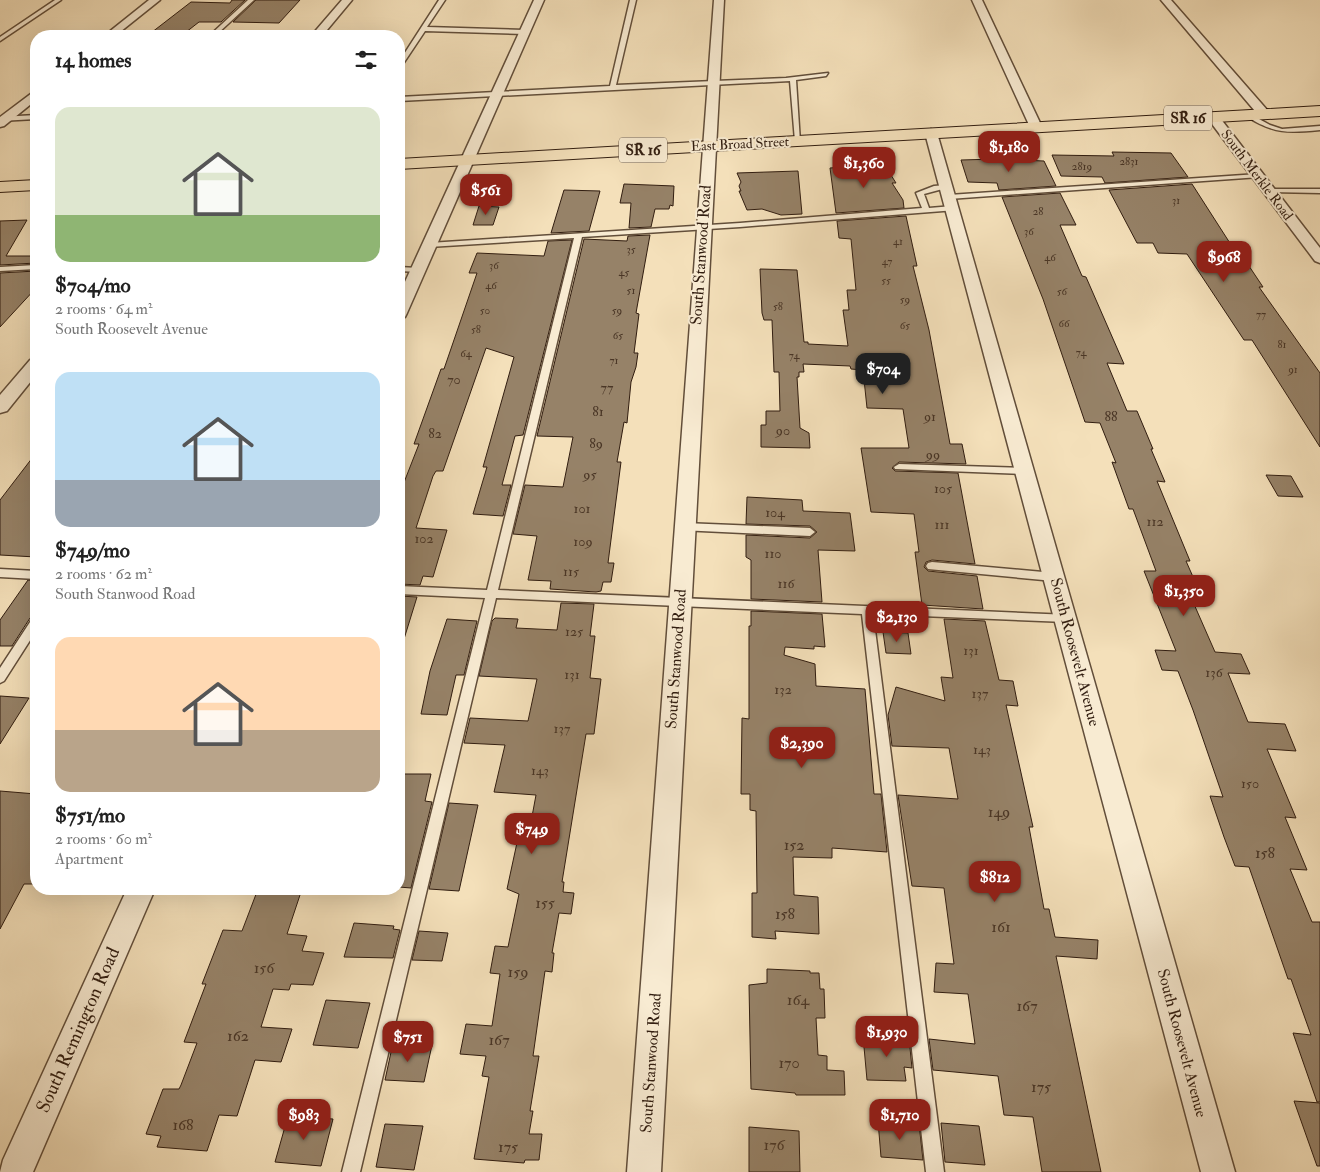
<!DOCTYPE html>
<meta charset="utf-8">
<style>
body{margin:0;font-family:"IM FELL Double Pica",serif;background:#f2f2f2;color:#222;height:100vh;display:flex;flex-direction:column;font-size:19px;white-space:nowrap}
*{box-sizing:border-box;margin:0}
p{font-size:16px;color:#767676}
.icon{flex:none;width:28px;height:28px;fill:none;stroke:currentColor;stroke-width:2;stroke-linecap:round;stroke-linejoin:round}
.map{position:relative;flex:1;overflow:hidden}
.side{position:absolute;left:30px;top:30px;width:375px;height:865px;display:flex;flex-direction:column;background:#fff;border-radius:20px;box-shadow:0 5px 20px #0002}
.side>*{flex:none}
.price{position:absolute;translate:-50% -42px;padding:0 11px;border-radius:10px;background:#8f2418;color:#fff;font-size:16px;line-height:32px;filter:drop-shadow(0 1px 2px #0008)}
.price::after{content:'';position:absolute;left:50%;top:30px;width:15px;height:11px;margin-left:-8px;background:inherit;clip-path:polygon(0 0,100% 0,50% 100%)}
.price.current{background:#222;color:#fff}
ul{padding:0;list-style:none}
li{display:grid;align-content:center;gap:10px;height:265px;padding:0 25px}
li span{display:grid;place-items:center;height:155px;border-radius:15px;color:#555}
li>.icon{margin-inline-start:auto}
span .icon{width:90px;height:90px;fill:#fffc;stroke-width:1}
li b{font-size:21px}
h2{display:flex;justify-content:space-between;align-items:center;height:60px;padding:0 25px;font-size:21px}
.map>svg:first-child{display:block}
.building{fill:#968268;stroke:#311d10}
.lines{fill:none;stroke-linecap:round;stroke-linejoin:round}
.service-casing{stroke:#624e3a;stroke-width:3}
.minor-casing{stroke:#624e3a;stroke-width:3}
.primary-casing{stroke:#311d10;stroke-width:2}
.service{fill:#f8ebd2;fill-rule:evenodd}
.minor{fill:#f8ebd2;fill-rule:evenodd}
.primary{fill:#f4e0ba;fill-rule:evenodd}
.labels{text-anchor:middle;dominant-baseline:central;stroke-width:4;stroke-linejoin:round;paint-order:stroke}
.far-number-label{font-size:11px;fill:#4a3626}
.far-street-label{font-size:14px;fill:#311d10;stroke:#f8ebd2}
.number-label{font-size:14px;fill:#4a3626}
.shield{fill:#f8ebd2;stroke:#6d5b4a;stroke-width:1}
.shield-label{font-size:15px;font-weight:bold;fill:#311d10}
.street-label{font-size:16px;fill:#311d10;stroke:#f8ebd2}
.near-number-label{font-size:16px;fill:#4a3626}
.near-street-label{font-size:19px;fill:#311d10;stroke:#f8ebd2}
</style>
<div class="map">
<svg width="1320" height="1172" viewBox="0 0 1320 1172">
<rect width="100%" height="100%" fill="#f4e0ba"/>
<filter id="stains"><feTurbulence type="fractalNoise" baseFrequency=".004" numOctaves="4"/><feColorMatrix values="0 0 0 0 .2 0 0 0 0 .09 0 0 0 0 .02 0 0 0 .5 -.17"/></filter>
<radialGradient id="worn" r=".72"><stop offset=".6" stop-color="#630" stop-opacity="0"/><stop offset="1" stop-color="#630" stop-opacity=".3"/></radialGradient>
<!-- building -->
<path class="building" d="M232 0H245L221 22H199L181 36H147L191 2 230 3Z
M256 0H300L279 23 233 22Z
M1112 152 1171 153 1188 177 1105 183 1102 177 1061 176 1052 155 1114 156Z
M996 159 1044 161 1056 186 999 190 997 183 968 182 961 160Z
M884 164 896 183H892L903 200 904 208 836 213 830 168Z
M798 171 802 214 781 215 762 209 747 210 739 191H741L739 186 741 182 737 173Z
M624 184 674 186 673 206 670 205 669 209H655L651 227 629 228 631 203H620Z
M1192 184 1235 251H1239L1263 287H1259L1320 373V447L1252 340H1244L1187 254 1158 253 1153 243H1137L1109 190Z
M564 190 600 191 589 231 551 233Z
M1060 193 1076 225H1060L1082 276 1086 277 1124 364 1107 363 1127 411H1137L1153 449H1151L1165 482 1157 481 1190 561H1186L1201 595H1190L1215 652 1241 654 1250 674 1228 673 1248 722 1285 724 1296 751 1267 749 1296 818 1285 817 1307 870 1290 869 1312 922H1320V1102H1317L1293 1033 1311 1035 1291 979H1288L1249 867 1235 866 1224 837 1210 796 1223 797 1193 710 1178 671 1162 670 1155 650 1176 651 1144 571H1156L1133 509H1129L1112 462 1116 463 1100 423 1085 422 1043 299 1002 197Z
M479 206 499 207 493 225H473Z
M906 216 917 266H913L929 330 950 444H962L966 464 899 462 892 468 895 471 958 473 975 564 932 560 926 562 924 567 928 571 977 576 983 609 922 605 915 552H919L914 514 871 512 861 448H909L903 409 867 408 863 370 851 369 850 366 803 364 804 372H799V377H797L800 428 809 433 810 448 761 447V425H766V411H780L779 372H774L772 320H764L762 313 760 269 797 270 804 342H808V344L848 346 843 310H849L847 290H856L851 239 839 238 837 221Z
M27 220 6 256H36V263L0 265V221Z
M650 235 636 313 639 314 634 353H638L636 367 631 382 627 423 624 422 617 462H621L608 563H614L611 582H603L601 591 596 592 550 589 551 581 528 580 537 536 513 534 525 485 563 487 573 437 537 436 584 239 627 241 628 236Z
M572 240 523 435 515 436 502 485H511L503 516 473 514 487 467H483L514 357 486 348 443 471H436L433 476 416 528 447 530 433 577 423 576 420 585 399 584V485H403L419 444H414L441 369H444L477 273H469L477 253 544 256 548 241Z
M36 271V288L0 327V273Z
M36 453V557L0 555V500Z
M1266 475 1291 476 1303 497 1278 496Z
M747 497 802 500 803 511 850 513 855 551 818 550 822 602 751 599V560L746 557V535L810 538 817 532 810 526 746 524Z
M28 580 36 581V616L30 618 12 646H0V620Z
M399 596 417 597 404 639 399 638Z
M561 603 594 604 590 636H595L590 678 601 679 594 734H586L562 882H564L563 892 574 893 571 914 559 913 552 953H554L552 972 545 971 533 1056H539L530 1111H533L529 1134H542L539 1160H525L524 1163 474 1159 489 1077 482 1076 486 1056 460 1054 466 1024 492 1026 500 974 490 973 495 946 508 947 519 894 507 889 518 838H528L536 795 494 792 505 745 464 743 470 718 528 721 537 679 479 676 492 621 495 618 518 619 516 628 557 630Z
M751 611 822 614 825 647 814 646V649L785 647 784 655 815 664 816 686 865 689 874 794H881L887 852 832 848V858L793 857 794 895 818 897 819 934 775 931 776 939 752 937V893H757L756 811 750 810V794H741L742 718 749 719V626H751Z
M447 619 477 621 464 675H456L447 715 421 714 430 671Z
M944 619 985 621 999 680 1013 681 1018 706 1006 705 1033 827H1029L1044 909H1049L1055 937 1098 940 1097 959 1056 956 1101 1172H1042L1033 1117 1004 1115 998 1076 933 1070 929 1039 975 1044 968 994 934 992 936 963 954 964 944 888 912 886 898 795 958 799 949 748 892 746 888 715 896 687 945 701 941 677 953 678Z
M883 632 908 633 911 654 886 653Z
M0 696 29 698 0 744Z
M404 774H431L425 801 432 802 411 888 399 887V792Z
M0 791 36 794V884H24L0 929Z
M449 803 478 805 459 891 429 889Z
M258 889H302L287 934 307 936 302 951 324 953 313 985 291 984 289 990 273 989 261 1027 292 1029 281 1062 255 1060 237 1116 219 1115 207 1151 157 1147 161 1136 146 1134 163 1089H179L181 1085 197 1043 184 1042 206 984H202L223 930 242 931Z
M354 923 394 926 393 929 400 930 393 958 344 957Z
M419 931 448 933 442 961 412 960Z
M767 969 810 971V973H819L820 989H824L825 1018H816L818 1055 827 1056V1070L844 1071 845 1095H796L795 1093 751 1089 749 985 767 983Z
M326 1000 370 1003 358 1048 313 1045Z
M863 1036 909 1038 912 1068 904 1067 906 1081 867 1080Z
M393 1043 432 1045 424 1082 385 1080Z
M1294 1101 1320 1103V1166H1317Z
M288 1116 333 1119 321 1166 275 1162Z
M878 1121 919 1124 923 1160 881 1157Z
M941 1123 979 1126 985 1165 945 1162Z
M385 1124 423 1126 414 1170 376 1167Z
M749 1127 799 1131 800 1172H749Z"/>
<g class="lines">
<!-- service casing -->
<g class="service-casing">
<path id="service" d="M55 0H61L0 41V37Z
M248 0H254L215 36H209Z
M439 0H445L427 27 524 30 527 32 524 34 425 31 401 67 399 68V62Z
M630 0H636L616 85 786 78 828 73 826 76 796 80 800 142 795 141 790 81 399 101V97L610 86Z
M1248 113 1270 125 1282 129 1320 126V130C1288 133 1274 134 1246 116L1245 115Z
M36 115V119L0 121V117Z
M1258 174 1260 175V177L949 199 945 197 949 195Z
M934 186 946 185 950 187 924 194 929 208 953 206H956V210L740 227 582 237 498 590 1070 615 1072 618 1070 621 1066 622 873 614 944 1172H926L862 614 496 598 360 1172H342L485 598 399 594V586L487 590 574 238 429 247 425 245 429 243 740 223 922 208 916 193Z
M1269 189H1320V193L1267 192V190Z
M36 265V269L0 271V267Z
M399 267 418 268 422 270 418 272 399 271Z
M899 464 1026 468 1031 471 1026 474 895 469 894 467Z
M684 523 810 528 815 532 810 536 680 530 679 527 680 524Z
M932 562 1054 573 1060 577 1054 581 928 569 926 566 928 563Z
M0 569 36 571V579L0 577Z
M36 618V631L4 681 0 683V668L32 619Z"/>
</g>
<!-- minor casing -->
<g class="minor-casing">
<path id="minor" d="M149 0H160L115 36H104Z
M342 0H352L322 36H311Z
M534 0H544L407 313 405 317 399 318V295Z
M714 0H724L661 1172H627Z
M972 0H982L1042 127 1041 130 1036 131 1030 127Z
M1161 0H1171L1268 111 1270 114 1268 117H1260Z
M36 90V100L4 126 0 127V117Z
M1213 113 1217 114 1320 248V263L1315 261 1209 120 1207 117 1209 114Z
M931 129 937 133 1235 1172H1201L925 133Z
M36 359V375L7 411 0 413V395L30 360Z
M127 889H155L33 1172H0L3 1160Z"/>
</g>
<!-- primary casing -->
<g class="primary-casing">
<path id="primary" d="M1320 106V116L399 169V159Z
M36 180V190L0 192V182Z"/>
</g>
<!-- service -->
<use href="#service" class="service"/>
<!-- minor -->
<use href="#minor" class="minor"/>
<!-- primary -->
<use href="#primary" class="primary"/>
</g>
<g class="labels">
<!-- far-number labels -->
<g class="far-number-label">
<text x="1129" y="161">2831</text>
<text x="1082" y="166">2819</text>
<text x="1176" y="200">31</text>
<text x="1038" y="211">28</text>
<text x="1029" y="231">36</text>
<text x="898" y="241">41</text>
<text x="631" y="249">35</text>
<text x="1050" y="257">46</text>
<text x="887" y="261">47</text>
<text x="494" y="265">36</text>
<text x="624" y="272">45</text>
<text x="886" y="280">55</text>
<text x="491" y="285">46</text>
<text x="631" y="290">51</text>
<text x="1062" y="291">56</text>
<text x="905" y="299">59</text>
<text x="778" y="306">58</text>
<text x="485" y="310">50</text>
<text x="617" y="310">59</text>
<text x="1261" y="314">77</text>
<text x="1064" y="323">66</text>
<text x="905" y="325">65</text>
<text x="476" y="329">58</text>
<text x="618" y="335">65</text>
<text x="1282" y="344">81</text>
<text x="1081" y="352">74</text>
<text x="466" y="353">64</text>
<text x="794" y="355">74</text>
<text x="614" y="360">71</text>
<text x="1293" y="369">91</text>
</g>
<!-- far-street labels -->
<g class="far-street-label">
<text transform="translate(740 144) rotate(-3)">East Broad Street</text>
<text transform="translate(1257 175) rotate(53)">South Merkle Road</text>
</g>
<!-- number labels -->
<g class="number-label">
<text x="454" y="379">70</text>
<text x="607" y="387">77</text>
<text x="598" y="411">81</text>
<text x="930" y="416">91</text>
<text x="1111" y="416">88</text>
<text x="783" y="430">90</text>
<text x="435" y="433">82</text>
<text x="596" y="443">89</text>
<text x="933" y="454">99</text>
<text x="590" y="474">95</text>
<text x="943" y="488">105</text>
<text x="582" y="508">101</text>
<text x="775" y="512">104</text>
<text x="1155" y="521">112</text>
<text x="942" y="524">111</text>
<text x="424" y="538">102</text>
<text x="583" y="541">109</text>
<text x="773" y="553">110</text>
<text x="571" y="571">115</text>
<text x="786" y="583">116</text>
<text x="574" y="631">125</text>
<text x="971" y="650">131</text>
<text x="1214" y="672">136</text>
<text x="572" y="674">131</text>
<text x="783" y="689">132</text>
<text x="980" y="693">137</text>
<text x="562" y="728">137</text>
<text x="982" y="749">143</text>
<text x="540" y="770">143</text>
<text x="1250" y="783">150</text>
</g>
<!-- shield labels -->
<g class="shield">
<rect x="1164" y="105.5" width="48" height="25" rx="4"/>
<rect x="619" y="137.5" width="48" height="25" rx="4"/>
</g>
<g class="shield-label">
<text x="1188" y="118">SR 16</text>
<text x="643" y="150">SR 16</text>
</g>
<!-- street labels -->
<g class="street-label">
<text transform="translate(701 255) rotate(-86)">South Stanwood Road</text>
<text transform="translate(1075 652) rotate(75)">South Roosevelt Avenue</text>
<text transform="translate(676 659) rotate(-86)">South Stanwood Road</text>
<text transform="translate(1182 1043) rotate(75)">South Roosevelt Avenue</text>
<text transform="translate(651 1063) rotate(-86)">South Stanwood Road</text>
</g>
<!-- near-number labels -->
<g class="near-number-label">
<text x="999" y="812">149</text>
<text x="794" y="845">152</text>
<text x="1265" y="853">158</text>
<text x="545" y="903">155</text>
<text x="785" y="914">158</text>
<text x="1001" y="927">161</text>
<text x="264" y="968">156</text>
<text x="518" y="972">159</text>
<text x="798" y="1000">164</text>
<text x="1027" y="1006">167</text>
<text x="238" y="1036">162</text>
<text x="499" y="1040">167</text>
<text x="789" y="1063">170</text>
<text x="1041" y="1087">175</text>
<text x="183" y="1125">168</text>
<text x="774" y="1145">176</text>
<text x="508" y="1147">175</text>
</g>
<!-- near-street labels -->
<g class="near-street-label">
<text transform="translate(78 1030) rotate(-66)">South Remington Road</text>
</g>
</g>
<rect width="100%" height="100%" filter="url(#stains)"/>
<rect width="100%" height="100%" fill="url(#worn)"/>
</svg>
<b class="price" style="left:1009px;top:173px">$1,180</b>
<b class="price" style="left:864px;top:189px">$1,360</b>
<b class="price" style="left:486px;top:216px">$561</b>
<b class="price" style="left:1224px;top:283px">$968</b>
<b class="price current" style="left:883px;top:395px">$704</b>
<b class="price" style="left:1184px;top:617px">$1,350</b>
<b class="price" style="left:897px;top:643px">$2,130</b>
<b class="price" style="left:802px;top:769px">$2,390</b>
<b class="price" style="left:532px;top:855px">$749</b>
<b class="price" style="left:995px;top:903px">$812</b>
<b class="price" style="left:887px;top:1058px">$1,930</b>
<b class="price" style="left:408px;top:1063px">$751</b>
<b class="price" style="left:304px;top:1141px">$983</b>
<b class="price" style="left:900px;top:1141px">$1,710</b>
<section class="side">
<h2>14 homes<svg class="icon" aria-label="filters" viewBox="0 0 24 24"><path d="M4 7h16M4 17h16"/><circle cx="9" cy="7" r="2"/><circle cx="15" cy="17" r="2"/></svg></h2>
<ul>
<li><span style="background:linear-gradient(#dfe7d0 70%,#8fb573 0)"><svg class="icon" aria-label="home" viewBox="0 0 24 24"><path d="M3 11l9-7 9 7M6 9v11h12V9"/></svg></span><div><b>$704/mo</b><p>2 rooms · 64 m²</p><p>South Roosevelt Avenue</p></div></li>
<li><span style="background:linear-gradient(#bfe0f5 70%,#9aa5b1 0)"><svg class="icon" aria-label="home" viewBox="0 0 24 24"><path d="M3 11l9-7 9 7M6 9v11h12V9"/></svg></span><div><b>$749/mo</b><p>2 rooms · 62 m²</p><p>South Stanwood Road</p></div></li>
<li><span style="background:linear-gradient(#ffd9b3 60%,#b9a48a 0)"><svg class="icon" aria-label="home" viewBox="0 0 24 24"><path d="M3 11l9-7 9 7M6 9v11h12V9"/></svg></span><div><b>$751/mo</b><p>2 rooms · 60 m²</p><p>Apartment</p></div></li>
</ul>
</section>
</div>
